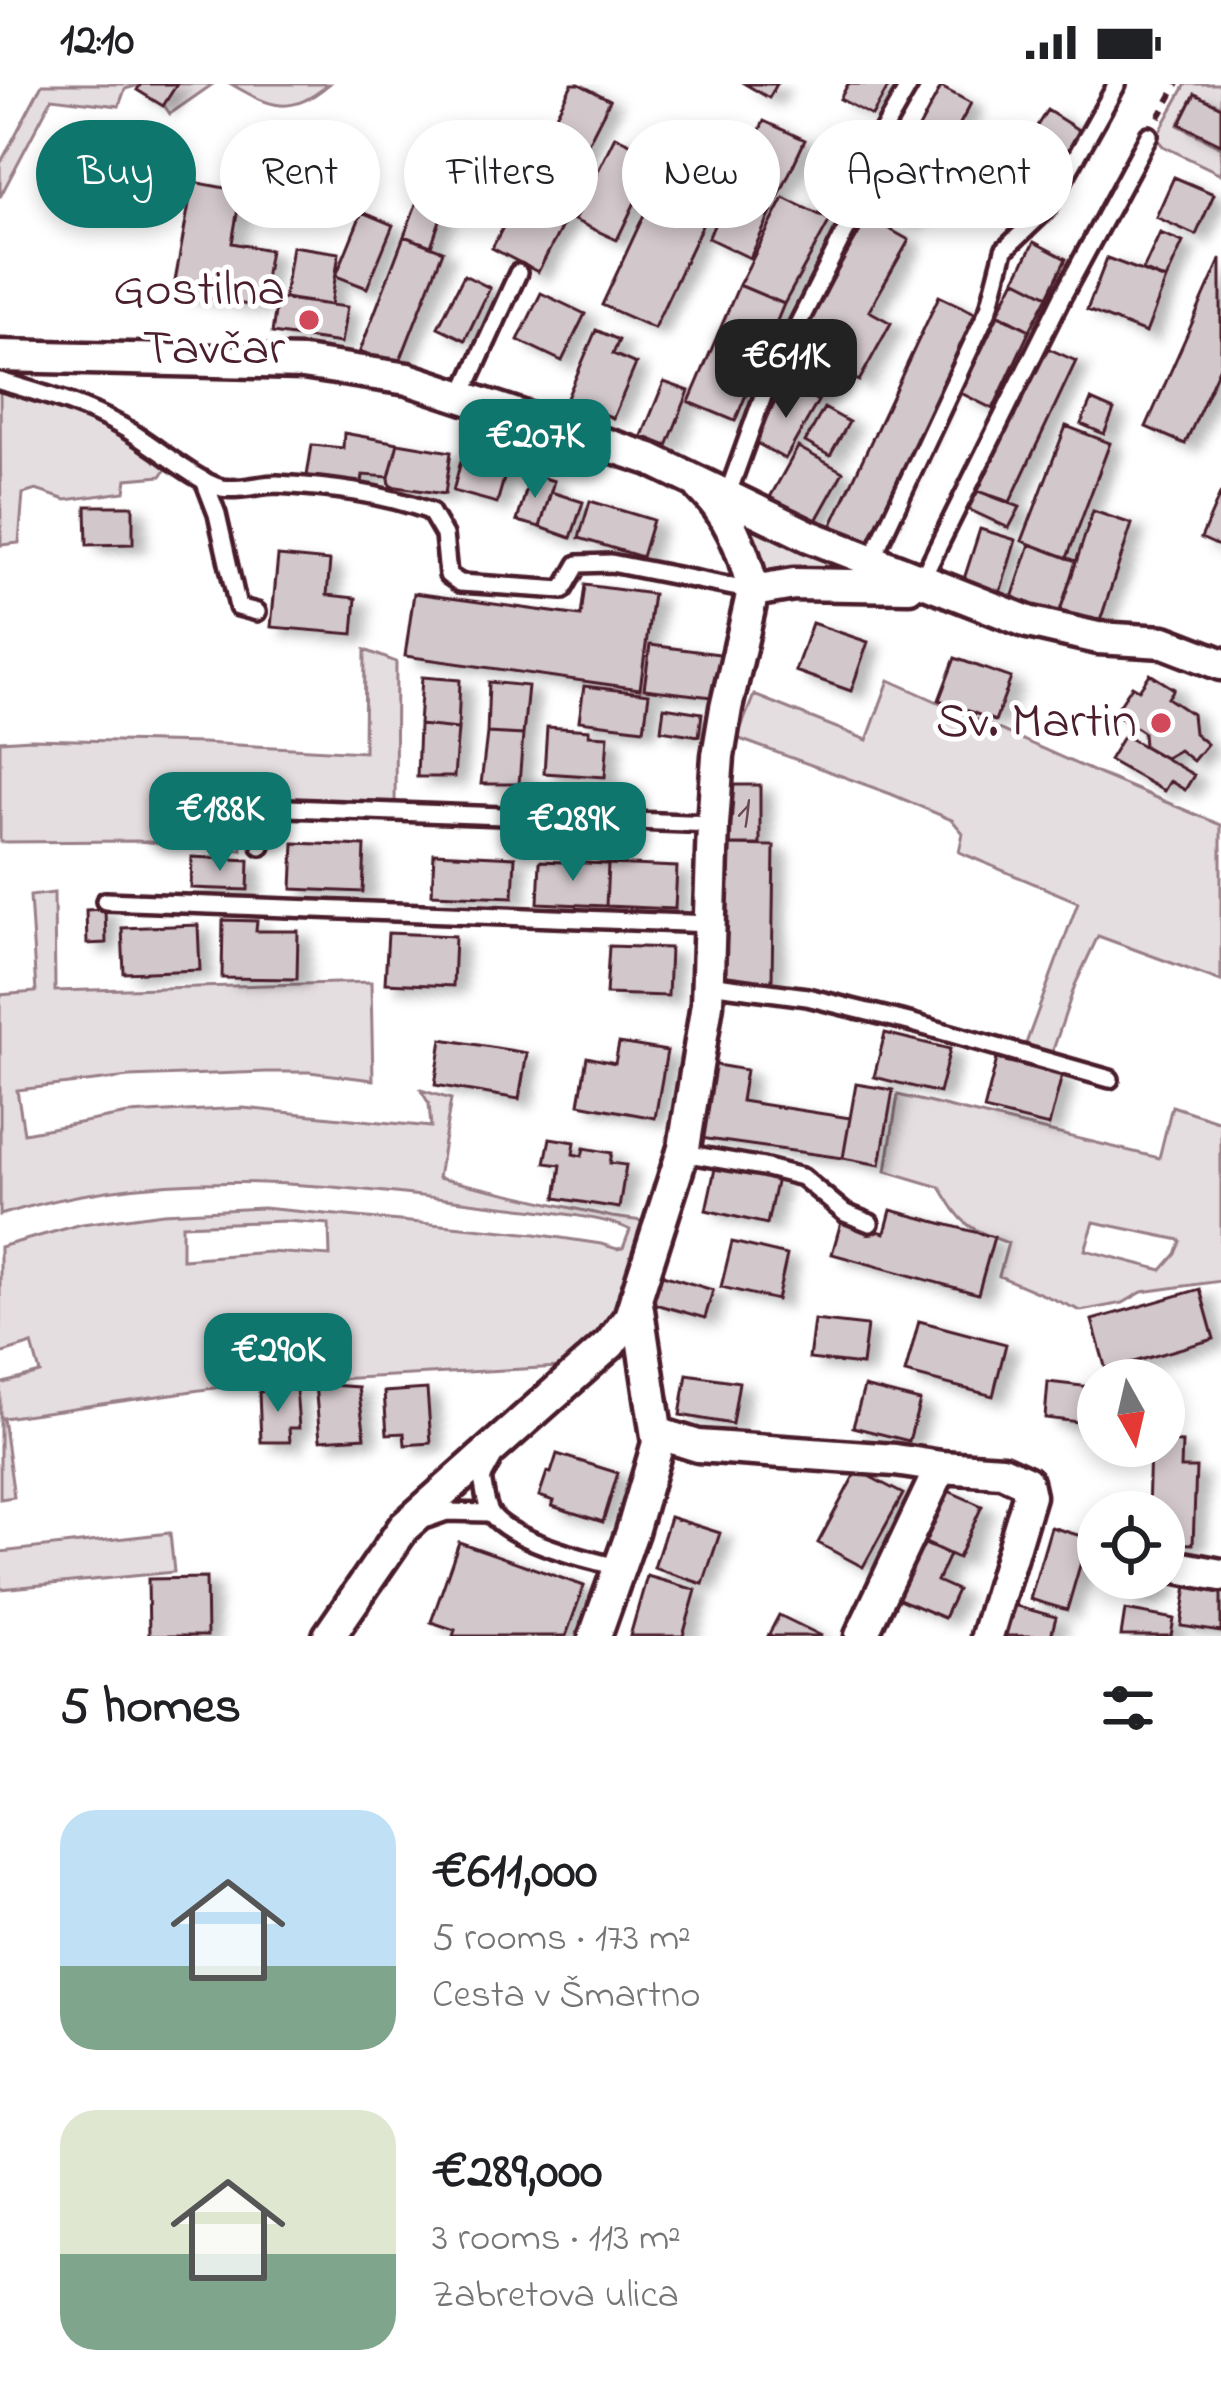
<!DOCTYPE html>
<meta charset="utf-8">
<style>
body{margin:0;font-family:"Indie Flower",sans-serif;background:#f2f2f2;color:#202124;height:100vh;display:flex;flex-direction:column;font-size:45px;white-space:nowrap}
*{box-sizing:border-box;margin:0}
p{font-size:39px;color:#757577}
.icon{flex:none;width:66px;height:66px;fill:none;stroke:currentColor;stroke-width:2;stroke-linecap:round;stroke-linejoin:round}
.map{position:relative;height:1552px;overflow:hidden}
.side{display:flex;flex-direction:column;background:#fff;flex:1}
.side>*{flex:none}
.banner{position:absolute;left:36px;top:36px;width:1149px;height:108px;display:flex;gap:24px}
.needle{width:78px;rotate:172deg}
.fabs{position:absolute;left:1077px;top:1275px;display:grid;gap:24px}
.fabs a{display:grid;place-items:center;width:108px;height:108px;border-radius:50%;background:#fff;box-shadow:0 6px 18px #0003;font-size:60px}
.price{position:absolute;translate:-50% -102px;padding:0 27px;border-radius:24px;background:#0f766e;color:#fff;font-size:39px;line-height:78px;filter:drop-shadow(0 3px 6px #0008)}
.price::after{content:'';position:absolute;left:50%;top:72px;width:36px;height:27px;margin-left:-18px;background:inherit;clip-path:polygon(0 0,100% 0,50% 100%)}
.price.selected{background:#222;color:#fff}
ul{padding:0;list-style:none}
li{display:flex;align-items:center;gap:36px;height:300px;padding:0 60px}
li span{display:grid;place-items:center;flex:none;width:336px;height:240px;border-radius:36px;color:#555}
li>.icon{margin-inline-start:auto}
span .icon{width:144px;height:144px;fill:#fffc;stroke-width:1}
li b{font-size:51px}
h2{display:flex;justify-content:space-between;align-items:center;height:144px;padding:0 60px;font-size:51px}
.chip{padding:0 42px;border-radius:54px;background:#fff;box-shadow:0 6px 18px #0003;font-size:42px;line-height:108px}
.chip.selected{background:#0f766e;color:#fff}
.status{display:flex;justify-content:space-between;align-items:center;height:84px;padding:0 60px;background:#fff;direction:ltr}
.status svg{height:33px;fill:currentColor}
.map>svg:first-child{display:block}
.green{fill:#e5dee0;stroke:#987e86;stroke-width:3;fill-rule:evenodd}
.building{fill:#d2c7cb;stroke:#4a1f2b;stroke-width:3;filter:url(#shadow)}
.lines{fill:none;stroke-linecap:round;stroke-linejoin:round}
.service-casing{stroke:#4a1f2b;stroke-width:24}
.minor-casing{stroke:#4a1f2b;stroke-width:39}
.path{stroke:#4a1f2b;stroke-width:6;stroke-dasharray:9 9;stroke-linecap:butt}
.service{stroke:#fff;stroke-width:15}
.minor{stroke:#fff;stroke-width:30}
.poi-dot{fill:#d1495b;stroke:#fff;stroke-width:4.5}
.labels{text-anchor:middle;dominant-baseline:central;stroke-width:10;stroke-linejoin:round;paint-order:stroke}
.number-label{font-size:45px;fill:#6c4953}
.poi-label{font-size:51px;fill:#4a1f2b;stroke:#fff;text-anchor:end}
</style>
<div class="status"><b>12:10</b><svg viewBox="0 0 49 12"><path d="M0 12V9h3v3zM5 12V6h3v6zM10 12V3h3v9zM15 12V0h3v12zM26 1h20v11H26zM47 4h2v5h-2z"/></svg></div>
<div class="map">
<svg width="1221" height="1552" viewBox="0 0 1221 1552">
<defs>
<filter id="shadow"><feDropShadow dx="12" dy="7" stdDeviation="6" flood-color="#0004"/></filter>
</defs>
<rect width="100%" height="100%" fill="#fff"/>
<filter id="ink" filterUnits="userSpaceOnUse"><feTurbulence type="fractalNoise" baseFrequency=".00833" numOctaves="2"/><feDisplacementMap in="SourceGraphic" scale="24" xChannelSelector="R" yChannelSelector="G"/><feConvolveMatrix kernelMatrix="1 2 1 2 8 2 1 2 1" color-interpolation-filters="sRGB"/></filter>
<g filter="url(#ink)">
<!-- green -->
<path class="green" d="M42 0H213L170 30 159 14 139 1 125 5 119 22 52 14 0 113V80Z
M231 0H329C290 33 271 23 231 0Z
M1186 0H1221V22L1195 10 1178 41 1221 63V90L1163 62 1156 54Z
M0 305C63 319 117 343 166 385L161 392 127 395 125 408 66 416 36 406 23 410 19 459 1 461Z
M741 440 848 487 762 491Z
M365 566 396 578 395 723 239 719 242 766 137 757 0 758V657L31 655 202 659 364 668Z
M889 596 1099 690 1221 741V897L1098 852 1075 901 1050 975 1024 965 1078 818 959 768 963 749 952 736 891 710 737 654 754 611 867 656Z
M54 809 55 907 371 898 373 996 309 988H266L129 993 17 1006 24 1049 128 1030 243 1024 431 1043 429 1020 421 1006 451 1015 438 1094 612 1133 650 1138 624 1213 601 1247 560 1283 242 1300 3 1334 14 1413 0 1415V1300L40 1289 32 1260 0 1270V1163L82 1140 163 1129 263 1124 535 1150 601 1160 617 1165 623 1164 630 1146C606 1132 525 1125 494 1121 325 1100 166 1079 0 1131V911L36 908 30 812ZM284 1137 329 1140 330 1172 269 1168 182 1175V1141Z
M898 1011 1159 1074 1172 1022 1221 1038V1197L1142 1208 1123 1219 1081 1227 999 1192 1008 1159C967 1144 963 1142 940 1103L886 1087ZM1094 1138 1180 1156 1181 1157 1176 1170 1162 1186 1085 1166Z
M170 1449 174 1488 0 1505V1468Z"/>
<!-- building -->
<path class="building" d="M141 0H177L163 22 137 6Z
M572 0H579L610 16 580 75 543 56Z
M745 0H777L769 14Z
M848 0H890L872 32 840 15Z
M941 3 971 19 908 138 877 122Z
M1195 10 1221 23V60L1180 40Z
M1047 26 1080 47 1036 117 1003 96Z
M764 37 805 56 750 174 708 154Z
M454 39 497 63 473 107 430 83Z
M686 46 725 63 707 102 668 84Z
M615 52 657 72 617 156 574 136Z
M547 59 593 83 538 188 492 164Z
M430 83 454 96 431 162 404 152Z
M662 92 714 116 654 244 602 221Z
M1174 93 1214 110 1196 151 1156 133Z
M193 98 241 107 232 159 270 166 260 223 173 208Z
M784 114 830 136 784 220 739 201Z
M362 128 393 141 367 204 336 192Z
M868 133 909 156 869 227 891 239 859 297 836 284 818 316 777 293Z
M1160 149 1183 158 1166 196 1143 186Z
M404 152 443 167 398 282 360 267Z
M1034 158 1066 175 1048 212 1015 195Z
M292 162 339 169 331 221 284 214Z
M1107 174 1166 196 1146 249 1087 226Z
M1221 174V280L1185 360 1146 343Z
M464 191 490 204 465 256 438 243Z
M1015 195 1048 212 1030 246 998 229Z
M739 201 784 220 735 337 689 318Z
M541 209 585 230 562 277 518 256Z
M939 212 977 230 868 462 830 445Z
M277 214 347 223 341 259 272 249Z
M998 231 1030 246 993 325 961 309Z
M596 246 619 256 613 270 636 280 613 334 567 314Z
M1045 263 1076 277 1010 418 978 407Z
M664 298 689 307 667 362 642 352Z
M786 299 818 317 785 375 753 357Z
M1091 316 1114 326 1104 350 1081 340Z
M824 324 849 338 830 372 805 358Z
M1066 342 1110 359 1067 474 1022 457Z
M344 349 398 359 389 393 363 391 362 400 307 392 312 361 343 364Z
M398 359 451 368 445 410 390 402 389 393Z
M465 362 510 374 497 419 453 407Z
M798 363 843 388 809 449 764 424Z
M531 390 554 397 540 443 517 437Z
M978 407 1020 423 1009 444 968 425Z
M551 408 583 418 571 454 540 443Z
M1221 408V463L1201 454Z
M590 417 653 436 642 473 579 454Z
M86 422H133V460L87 461Z
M1093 427 1132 440 1098 543 1059 530Z
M980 445 1016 456 1000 509 963 498Z
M1030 460 1076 477 1059 530 1012 514Z
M278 472 330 477 327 511 356 514 353 550 271 543Z
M585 501 653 510 640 605 405 572 414 509 581 532Z
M812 539 868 558 851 607 795 587Z
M650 561 727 571 721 614 644 605Z
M955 574 1011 594 995 637 939 616Z
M1150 590 1174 605 1168 614 1192 630 1194 649 1207 660 1193 677 1179 666 1165 674 1144 662 1143 648 1114 629 1132 602 1139 606Z
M422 593 460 596 458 645 419 641Z
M489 598 528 602 523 651 487 649Z
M584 602 649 610 644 645 579 637Z
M664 623 702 629 699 652 661 646Z
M419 641 458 645 454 693H417Z
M547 643 589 646V651L608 652 605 693 544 689Z
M487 649 523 651 519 700H481Z
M1124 651 1194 691 1185 706 1170 697 1164 707 1109 676Z
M727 701H760V761H727Z
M294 759 365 762 363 808 292 805Z
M727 761 774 762 772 897 725 896Z
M434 769 515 773 513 813 432 810Z
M192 773 249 776 248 806 191 804Z
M540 777 608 780 606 822 538 819Z
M608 780 677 783 675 825 606 822Z
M105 825 106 859 87 860 86 826Z
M223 836 257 837 256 847H298L297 895 222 894Z
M198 841 200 886 124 889 122 844Z
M388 849 455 852 453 902 385 899Z
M609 862 670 864 668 912 606 910Z
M885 949 950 965 939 1009 874 993Z
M442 955 527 969 519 1015 435 1001Z
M619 959 667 967 655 1034 579 1020 587 973 615 979Z
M997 975 1062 991 1049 1042 984 1026Z
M711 980 746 986 741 1017 850 1034 843 1074 700 1054Z
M856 1000 893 1006 880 1081 843 1074Z
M550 1054 575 1058 573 1070 582 1072 584 1064 612 1069 610 1079 626 1081 619 1124 556 1114 561 1081 545 1079Z
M716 1080 777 1094 767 1140 706 1126Z
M891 1126 994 1153 978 1210 832 1170 841 1138 885 1149Z
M732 1158 787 1171 777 1216 721 1203Z
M659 1190 713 1206 705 1234 651 1219Z
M1200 1205 1214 1255 1106 1286 1092 1236Z
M814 1236 867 1242 862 1281 809 1275Z
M919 1237 1006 1260 993 1312 905 1289Z
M687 1290 739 1298 732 1340 680 1331Z
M1048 1298 1091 1303 1087 1339 1045 1334Z
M315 1300 358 1303 365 1353 320 1356Z
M864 1303 920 1317 909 1357 853 1343Z
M296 1304 299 1344H289L290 1358H261L259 1308Z
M427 1305 431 1359 405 1361 404 1349 387 1350 384 1308Z
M1164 1358 1182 1359 1181 1384H1196L1193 1460 1164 1459V1428H1148L1150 1362H1164Z
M557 1370 618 1389 603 1438 552 1422 554 1417 539 1412 547 1388 551 1389Z
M857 1386 903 1410 863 1483 818 1459Z
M937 1402 982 1422 958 1474 913 1453Z
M670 1433 720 1449 703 1500 654 1484Z
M1051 1443 1088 1454 1067 1526 1030 1515Z
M911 1454 949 1471 937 1497 957 1506 944 1534 887 1510Z
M459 1458 584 1502 566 1552H453L455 1546 431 1538Z
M647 1492 696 1506 683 1552H630Z
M206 1494 207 1552H149L148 1495Z
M1127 1494H1161L1158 1507 1148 1506 1147 1514 1124 1511Z
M1187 1501 1221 1506V1548L1181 1542Z
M1006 1519 1056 1533 1051 1552H997Z
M1125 1526 1174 1535 1171 1552H1121Z
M779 1531 822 1552H768Z"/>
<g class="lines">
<!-- service casing -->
<g class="service-casing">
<path id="service" d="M0 297C40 309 84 321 121 342 148 356 196 398 222 404 239 407 260 400 277 400 330 403 381 409 430 427L444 451 448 491 460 499 563 506 578 480 611 479 753 507
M462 312 518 189
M204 396 217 430 238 523 257 528
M727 412 767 301 864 111 871 68 910 0
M871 477 989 224 1004 166 1047 125 1117 0
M921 497 1063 211 1149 51
M261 762V723L713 740
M105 817 711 840
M708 900 807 913 913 939 1110 995
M683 1069 763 1083 802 1093 845 1129 870 1139
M493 1375 482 1395C485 1406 485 1423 493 1432 514 1457 587 1476 619 1483
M427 1435 447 1428 489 1429"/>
</g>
<!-- minor casing -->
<g class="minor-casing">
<path id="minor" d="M0 272 303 279 408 295 650 375 809 452 1028 538 1098 554 1164 558 1221 580
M701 403C729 430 745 469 753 507L794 500 909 502
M657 1349 698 1362 895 1376 941 1383 861 1552
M941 1383 1002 1387 1026 1398 1029 1412 987 1552
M1172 1482 1221 1491
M329 1552 404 1443 610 1260 630 1233 684 1064 707 920 713 740 718 672 726 624 753 507
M595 1552 632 1448 658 1359 636 1213"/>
</g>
<!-- path -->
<path class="path" d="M1159 33 1178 0"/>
<!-- service -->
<use href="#service" class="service"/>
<!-- minor -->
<use href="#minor" class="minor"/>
</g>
</g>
<!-- markers -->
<g class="poi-dot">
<circle cx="309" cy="236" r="12"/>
<circle cx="1161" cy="639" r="12"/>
</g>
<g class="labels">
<!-- number labels -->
<g class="number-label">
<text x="744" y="731">1</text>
</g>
<!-- poi labels -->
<g class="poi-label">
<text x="285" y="207">Gostilna<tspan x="285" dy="59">Tavčar</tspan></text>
<text x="1137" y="639">Sv. Martin</text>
</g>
</g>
</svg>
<div class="fabs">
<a><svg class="needle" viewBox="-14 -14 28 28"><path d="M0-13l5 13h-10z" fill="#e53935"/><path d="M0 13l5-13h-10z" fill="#757577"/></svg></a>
<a><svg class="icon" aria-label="locate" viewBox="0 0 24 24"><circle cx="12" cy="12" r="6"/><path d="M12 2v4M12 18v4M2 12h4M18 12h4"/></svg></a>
</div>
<b class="price selected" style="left:786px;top:337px">€611K</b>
<b class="price" style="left:535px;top:417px">€207K</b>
<b class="price" style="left:220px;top:790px">€188K</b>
<b class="price" style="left:573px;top:800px">€289K</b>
<b class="price" style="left:278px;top:1331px">€290K</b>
<div class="banner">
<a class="chip selected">Buy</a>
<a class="chip">Rent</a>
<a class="chip">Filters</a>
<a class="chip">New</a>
<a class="chip">Apartment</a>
</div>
</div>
<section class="side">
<h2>5 homes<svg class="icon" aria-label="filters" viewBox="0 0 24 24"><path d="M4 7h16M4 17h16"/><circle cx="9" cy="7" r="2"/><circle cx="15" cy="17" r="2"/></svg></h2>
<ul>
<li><span style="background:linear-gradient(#bfe0f5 65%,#7fa58c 0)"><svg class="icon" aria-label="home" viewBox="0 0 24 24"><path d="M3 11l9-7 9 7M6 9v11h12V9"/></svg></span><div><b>€611,000</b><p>5 rooms · 173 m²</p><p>Cesta v Šmartno</p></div></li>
<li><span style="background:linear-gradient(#dfe7d0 60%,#7fa58c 0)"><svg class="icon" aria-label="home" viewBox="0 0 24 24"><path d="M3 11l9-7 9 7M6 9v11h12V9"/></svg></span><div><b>€289,000</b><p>3 rooms · 113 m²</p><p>Zabretova ulica</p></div></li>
</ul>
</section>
